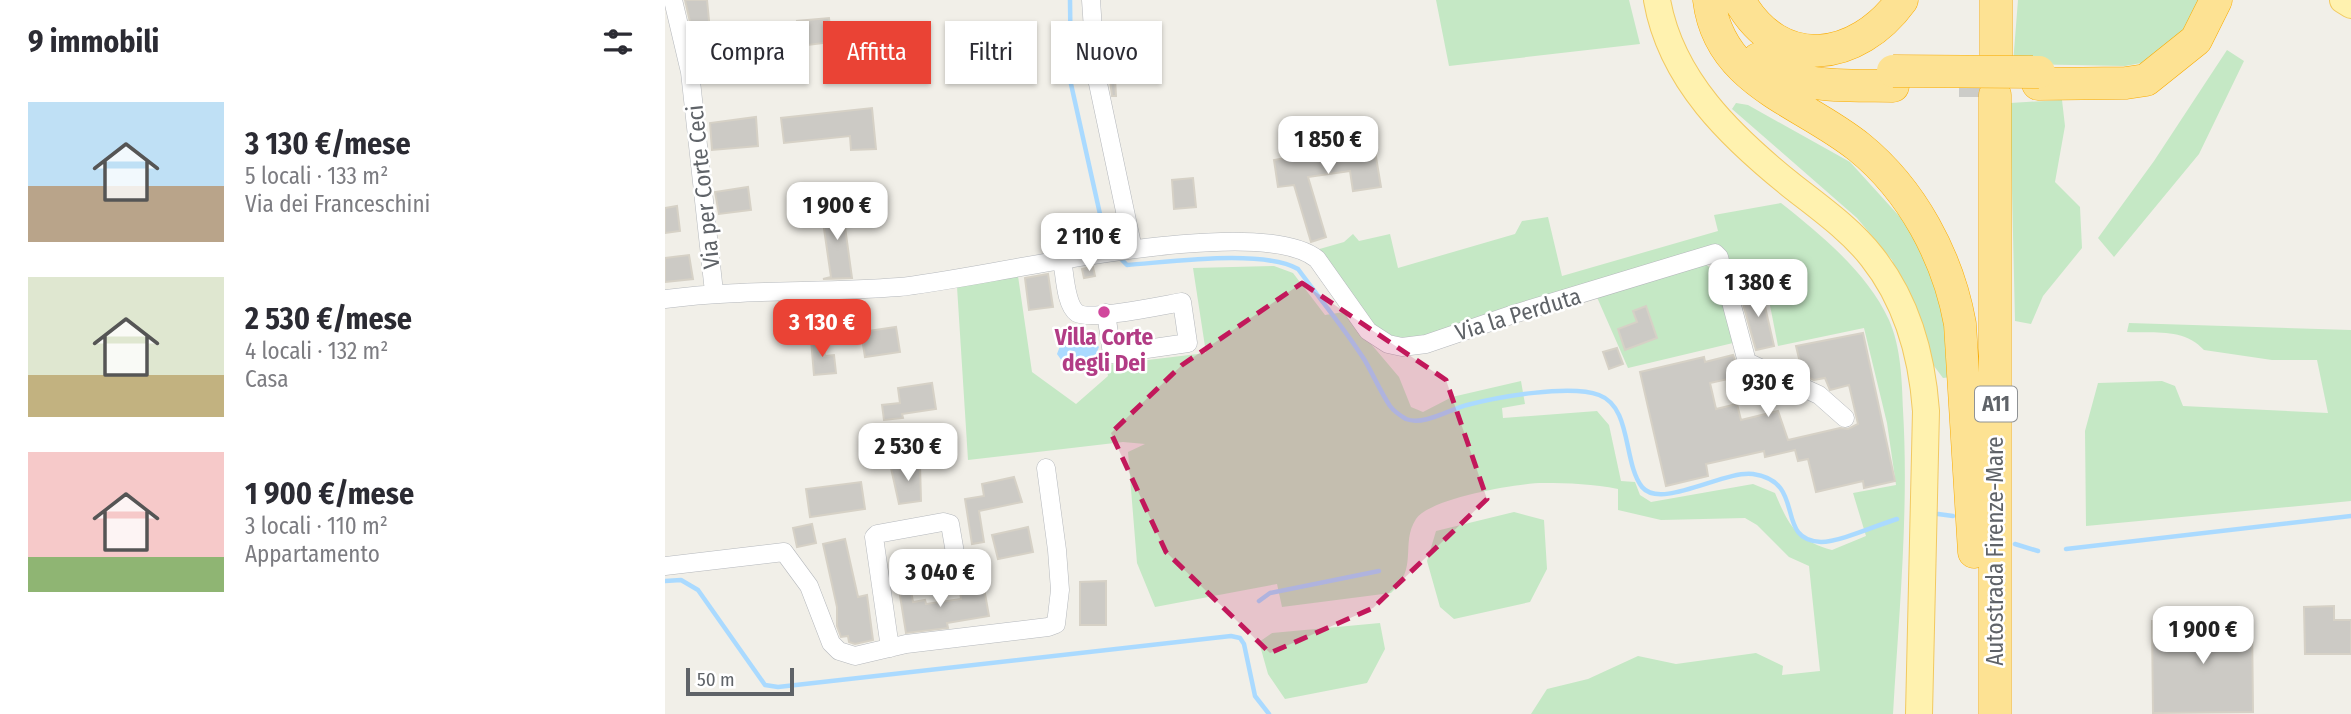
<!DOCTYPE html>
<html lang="it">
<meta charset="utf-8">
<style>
body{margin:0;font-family:"Fira Sans Condensed",sans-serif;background:#f7f7f7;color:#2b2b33;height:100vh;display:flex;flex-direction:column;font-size:26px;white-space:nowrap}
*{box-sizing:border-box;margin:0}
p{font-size:23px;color:#7c7c81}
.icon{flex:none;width:38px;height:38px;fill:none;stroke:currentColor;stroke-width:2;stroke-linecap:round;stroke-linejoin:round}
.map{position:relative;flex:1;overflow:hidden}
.drawer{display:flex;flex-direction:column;background:#fff;width:665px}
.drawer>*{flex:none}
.guide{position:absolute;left:21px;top:21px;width:665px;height:63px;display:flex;gap:14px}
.scale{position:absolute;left:21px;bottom:18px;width:108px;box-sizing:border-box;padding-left:7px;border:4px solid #5f6368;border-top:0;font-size:19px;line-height:24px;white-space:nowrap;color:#5f6368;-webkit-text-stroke:5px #fff;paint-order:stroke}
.price{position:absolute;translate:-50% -60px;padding:0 16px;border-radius:14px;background:#fff;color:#222;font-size:23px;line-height:46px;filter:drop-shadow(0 2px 4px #0008)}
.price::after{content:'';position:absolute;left:50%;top:42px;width:21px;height:16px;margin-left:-10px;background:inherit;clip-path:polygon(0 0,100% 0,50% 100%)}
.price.current{background:#ea4335;color:#fff}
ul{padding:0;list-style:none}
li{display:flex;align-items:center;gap:21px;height:175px;padding:0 28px}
li span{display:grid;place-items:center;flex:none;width:196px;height:140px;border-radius:0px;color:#555}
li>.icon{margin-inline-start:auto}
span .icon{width:84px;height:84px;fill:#fffc;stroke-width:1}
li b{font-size:30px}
h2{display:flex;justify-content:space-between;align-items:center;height:84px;padding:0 28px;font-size:30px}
.pill{padding:0 24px;border-radius:0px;background:#fff;box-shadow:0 2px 5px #0004;font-size:24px;line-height:63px}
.pill.current{background:#ea4335;color:#fff}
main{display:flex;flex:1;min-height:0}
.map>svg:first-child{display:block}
.green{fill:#c5e8c5}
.water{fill:#aadaff}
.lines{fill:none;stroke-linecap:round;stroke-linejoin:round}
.stream{stroke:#aadaff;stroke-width:4.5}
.building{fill:#cccac5;stroke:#d6d1c6;stroke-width:2}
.highway-tunnel{stroke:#ccccc8;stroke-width:32;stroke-dasharray:32 16;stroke-linecap:butt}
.street-casing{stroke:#b5b8bc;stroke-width:19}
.primary-casing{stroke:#f2c960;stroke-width:28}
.highway-casing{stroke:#f9ab00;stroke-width:33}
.street{stroke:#fff;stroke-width:18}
.primary{stroke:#fff2af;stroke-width:26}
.highway{stroke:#fde293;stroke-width:32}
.highway-bridge-casing{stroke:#f9ab00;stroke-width:33;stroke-linecap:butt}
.highway-bridge{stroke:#fde293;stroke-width:32}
.marked{fill:#c2185b;fill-opacity:0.2;stroke:#c2185b;stroke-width:5;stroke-dasharray:14 9;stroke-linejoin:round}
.hotel-dot{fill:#d1479c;stroke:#fff;stroke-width:2.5}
.labels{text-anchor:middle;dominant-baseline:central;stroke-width:5;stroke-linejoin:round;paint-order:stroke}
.shield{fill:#fff;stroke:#8f9295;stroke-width:2}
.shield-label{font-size:21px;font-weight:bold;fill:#5f6368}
.street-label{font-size:23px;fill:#5f6368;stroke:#fff}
.hotel-label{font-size:23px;font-weight:bold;fill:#b23c85;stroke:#fff}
</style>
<main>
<section class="drawer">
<h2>9 immobili<svg class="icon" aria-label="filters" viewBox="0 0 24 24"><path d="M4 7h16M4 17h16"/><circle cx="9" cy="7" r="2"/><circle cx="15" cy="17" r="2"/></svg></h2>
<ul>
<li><span style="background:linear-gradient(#bfe0f5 60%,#b9a48a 0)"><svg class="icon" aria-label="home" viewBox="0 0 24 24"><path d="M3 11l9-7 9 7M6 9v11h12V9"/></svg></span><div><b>3 130 €/mese</b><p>5 locali · 133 m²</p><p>Via dei Franceschini</p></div></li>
<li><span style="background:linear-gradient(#dfe7d0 70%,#c2b280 0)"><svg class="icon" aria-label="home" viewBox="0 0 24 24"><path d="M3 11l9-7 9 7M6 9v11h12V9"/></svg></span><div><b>2 530 €/mese</b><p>4 locali · 132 m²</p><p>Casa</p></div></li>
<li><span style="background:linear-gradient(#f6c9c9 75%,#8fb573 0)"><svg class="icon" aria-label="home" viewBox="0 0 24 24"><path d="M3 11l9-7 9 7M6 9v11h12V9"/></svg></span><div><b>1 900 €/mese</b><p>3 locali · 110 m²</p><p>Appartamento</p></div></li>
</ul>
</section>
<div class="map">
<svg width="1686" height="714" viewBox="0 0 1686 714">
<rect width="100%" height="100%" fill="#f1efe8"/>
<!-- green -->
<path class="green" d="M771 0H964L975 44 784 66Z
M1353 0H1544L1538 16 1487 61 1460 66 1348 64Z
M1562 50 1579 61 1534 154 1449 257 1433 238 1489 161Z
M1397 100 1400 126 1390 182 1415 207 1417 248 1378 296 1366 324 1350 321 1345 103Z
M1071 103 1083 105 1185 162 1245 228 1274 281 1287 377 1278 378 1266 362 1227 260 1192 218 1067 109Z
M1116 203C1156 235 1202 272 1224 320 1236 347 1237 381 1238 410 1244 511 1234 613 1228 714H866L882 689 923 679 973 656 1011 664 1091 653 1118 666 1117 675 1155 671 1144 566 1124 557 1092 525 1080 518 996 520 953 510V489C929 484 904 483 878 483 853 483 765 498 751 519 735 544 754 568 726 593L617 607 612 584 490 607 472 563 463 452 480 444 458 442 303 460 291 271 353 276 367 372 411 404 443 376 441 365 541 353 528 268 609 266 628 273 660 315 679 312 734 377 746 407 758 412 787 397 856 381 860 404 837 408 838 418 932 411 944 425 956 481 970 482 975 495 986 502 1088 484 1110 493C1124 526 1131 540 1167 550L1201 536 1188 493 1231 485 1222 423 1199 328 1113 346 1100 280 1065 287 1056 246 750 340 720 337 700 318 651 250 679 242 688 234 694 241 725 234 733 268 850 234 857 221 883 217 897 276 1053 231 1049 215Z
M1041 264 1050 273 1068 343 963 368 931 295Z
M1464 323 1686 330V501L1421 526 1420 431 1433 383 1497 381 1510 386 1518 406 1663 413 1652 360H1607L1539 350C1520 328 1488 333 1462 332Z
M849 512 879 520 882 569 865 602 789 619 775 607 762 561 771 531Z
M715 623 720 649 702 683 620 699 603 674 594 642 607 633Z"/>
<!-- water -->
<path class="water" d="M428 341 434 347 430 356 397 361 392 354 395 346Z"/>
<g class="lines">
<!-- stream -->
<path class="stream" d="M405 0 406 84 441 241 447 248
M455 258 462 265C505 262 597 249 633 269 655 299 679 328 699 359 708 374 715 391 725 406 728 410 736 416 741 419 759 426 785 409 802 405 833 397 905 384 934 395 967 407 958 463 977 487 996 510 1059 470 1088 474 1143 482 1108 540 1156 542 1175 542 1212 525 1232 519
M1273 514 1288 516
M1350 544 1373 551
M1401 549 1686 516
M0 581 16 580 33 590 100 685 113 687 566 636 575 638 579 644 590 696 604 714
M594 601 605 593 714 571"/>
</g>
<!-- building -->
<path class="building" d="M20 0H42L49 72 37 74Z
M164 18 167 42 135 46 132 21Z
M454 47 457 78H450L451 96H447L441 48Z
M207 108 211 149 186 150 185 136 119 143 116 118Z
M91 117 93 146 47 150 45 123Z
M708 139 716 187 688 191 685 171 643 177 661 237 646 242 629 185 613 187 609 160 665 150 664 146Z
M528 178 531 207 509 209 507 180Z
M83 187 86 210 54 214 50 192Z
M177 205 187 278 158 279 166 277 156 208Z
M12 206 15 231 0 233V208Z
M24 255 28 279 0 282V258Z
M428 267 430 276 419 278 417 269Z
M383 274 388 307 364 310 360 278Z
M1096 289 1109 346 1091 350 1075 293Z
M981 306 992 338 960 350 953 329 972 322 968 311Z
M231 327 235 352 200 357 196 332Z
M1198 333 1230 481 1199 488 1198 481 1151 492 1143 459 1133 461 1130 450 1100 457 1099 451 1041 464 1043 476 1001 486 975 372 1039 357 1040 362 1068 355 1076 376 1045 383 1051 409 1072 404 1076 420 1113 411 1123 440 1175 428 1183 429 1193 424 1184 385 1165 390 1160 378 1149 380 1138 375 1131 346Z
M158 339 160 356 169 355 171 373 149 375 146 340Z
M952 348 958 364 944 369 938 352Z
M267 383 271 409 237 414 238 418 219 420 217 405 235 403 233 388Z
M255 464 256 501 234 504 226 468Z
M349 477 357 502 314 511 319 542 307 544 300 499 319 496 317 484Z
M196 482 200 509 145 517 141 489Z
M147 524 151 543 132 547 128 528Z
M363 527 368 552 333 559 327 535Z
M180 539 193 597 202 595 208 640 190 644 184 642 183 636 176 637 172 626V607L158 544Z
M243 575 248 602 260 600 261 604 296 599 295 591 319 588 324 616 282 623 283 628 241 633 232 577Z
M441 581V625H415V582Z
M1669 606V620H1686V654H1640L1639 607Z
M1587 620 1588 712 1488 713 1487 621Z"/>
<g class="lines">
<!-- highway-tunnel -->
<path class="highway-tunnel" d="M1310 97V58"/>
<!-- street casing -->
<g class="street-casing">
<path id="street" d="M8 0 25 72 49 292
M426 0 431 74 468 249
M397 260C400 274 400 304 412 313 425 321 499 305 517 302L523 343 447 354 441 313
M0 299C78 289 156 293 234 287 318 279 591 210 652 259L703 331 723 344 737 347 761 344 849 314 1050 253 1054 257 1082 362 1154 395 1180 418
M0 566 119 552 144 586 166 643 174 651 190 656 241 644 383 627 391 624 395 590 392 550 381 468
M225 648 209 537 212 534 278 522 285 524 293 570"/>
</g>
<!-- primary casing -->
<g class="primary-casing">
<path id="primary" d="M992 0C1006 80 1066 137 1127 186 1155 208 1185 229 1207 257 1242 301 1257 356 1261 411L1254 714
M1678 0 1686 5"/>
</g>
<!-- highway casing -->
<g class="highway-casing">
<path id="highway" d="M1044 0C1054 83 1137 101 1194 147 1247 190 1283 257 1295 324L1309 552
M1074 0C1115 73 1192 62 1237 0
M1093 59C1132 91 1180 85 1228 86
M1331 59V0
M1373 84 1461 83 1481 80 1531 40 1551 0
M1330 714V95"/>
</g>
<!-- street -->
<use href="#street" class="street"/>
<!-- primary -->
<use href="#primary" class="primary"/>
<!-- highway -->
<use href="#highway" class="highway"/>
<!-- highway-bridge casing -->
<g class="highway-bridge-casing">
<path id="highway-bridge" d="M1228 71 1374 72"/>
</g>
<!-- highway-bridge -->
<use href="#highway-bridge" class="highway-bridge"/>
</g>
<!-- marked area -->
<path class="marked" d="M637 283 781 380 822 499 708 608 605 653 501 552 446 433 517 365Z"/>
<!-- markers -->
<circle class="hotel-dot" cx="439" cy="312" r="7"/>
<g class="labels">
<!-- shield labels -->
<rect class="shield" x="1310" y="386.5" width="42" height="35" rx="5"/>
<g class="shield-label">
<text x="1331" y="404">A11</text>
</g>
<!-- street labels -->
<g class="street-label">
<text transform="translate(38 187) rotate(-96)">Via per Corte Ceci</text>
<text transform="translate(853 314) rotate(-17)">Via la Perduta</text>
<text transform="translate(1330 551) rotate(-90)">Autostrada Firenze-Mare</text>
</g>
<!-- hotel labels -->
<g class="hotel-label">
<text x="439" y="337">Villa Corte<tspan x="439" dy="26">degli Dei</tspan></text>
</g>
</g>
</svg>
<div class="scale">50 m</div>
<b class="price" style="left:663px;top:176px">1 850 €</b>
<b class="price" style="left:172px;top:242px">1 900 €</b>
<b class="price" style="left:424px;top:273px">2 110 €</b>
<b class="price" style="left:1093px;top:319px">1 380 €</b>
<b class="price current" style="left:157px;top:359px">3 130 €</b>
<b class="price" style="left:1103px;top:419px">930 €</b>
<b class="price" style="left:243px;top:483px">2 530 €</b>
<b class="price" style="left:275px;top:609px">3 040 €</b>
<b class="price" style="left:1538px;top:666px">1 900 €</b>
<div class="guide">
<a class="pill">Compra</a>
<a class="pill current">Affitta</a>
<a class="pill">Filtri</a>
<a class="pill">Nuovo</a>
</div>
</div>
</main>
